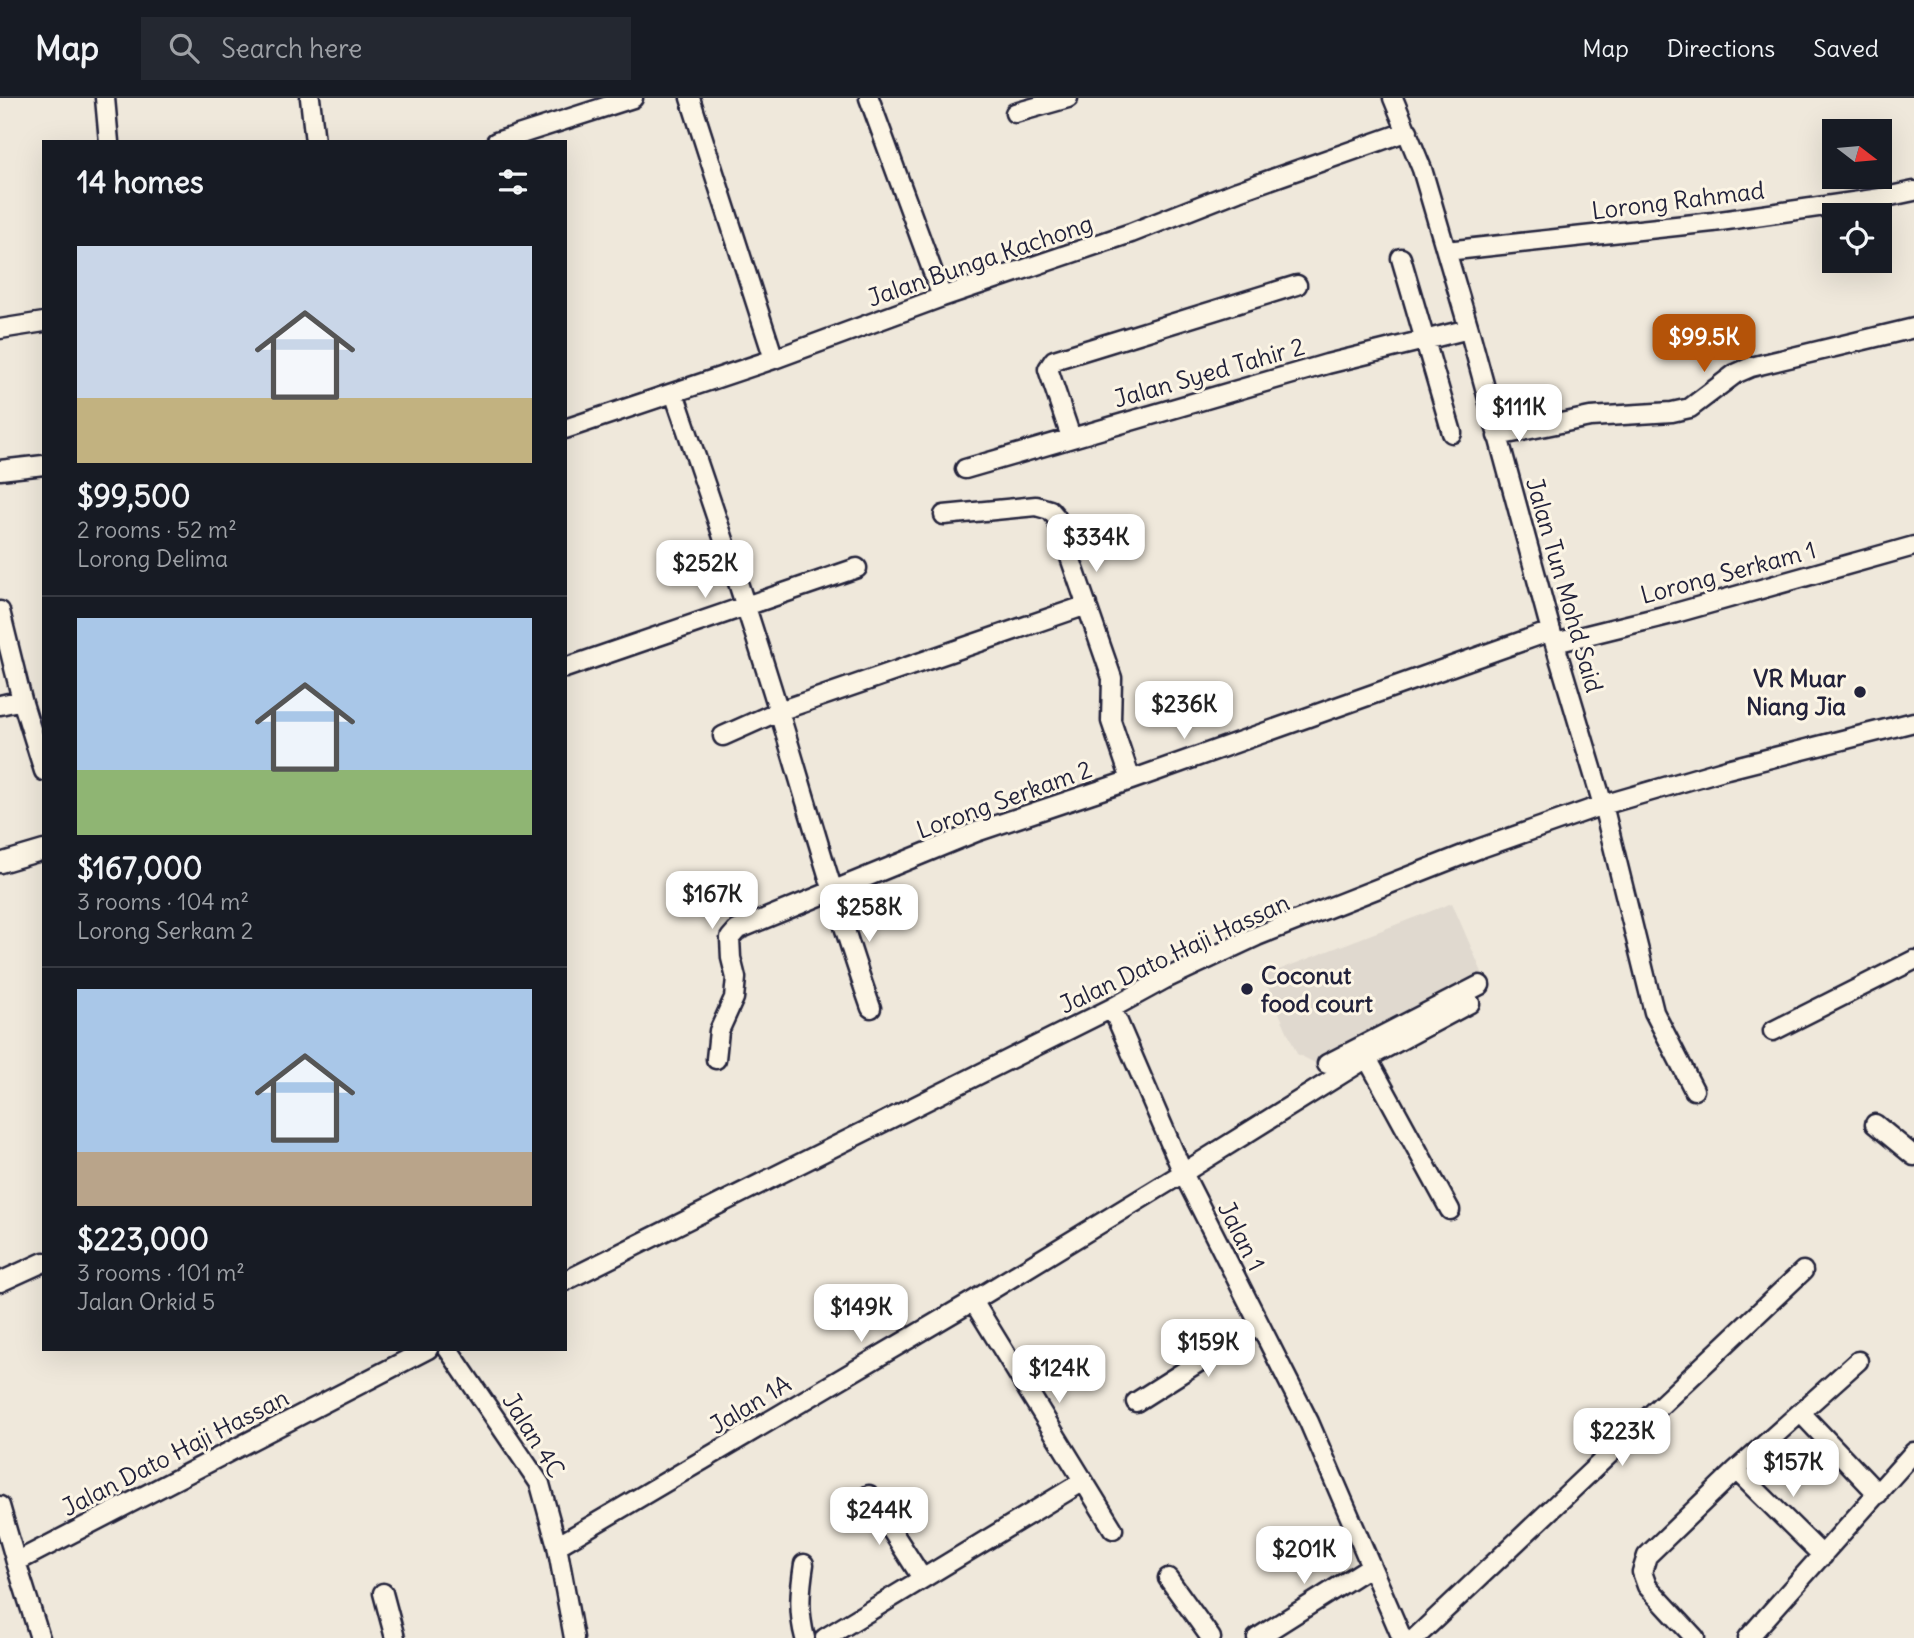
<!DOCTYPE html>
<meta charset="utf-8">
<style>
body{margin:0;font-family:Delius,sans-serif;background:#242831;color:#f1f3f6;height:100vh;display:flex;flex-direction:column;font-size:26px;white-space:nowrap}
*{box-sizing:border-box;margin:0}
p{font-size:23px;color:#9ea1a6}
.icon{flex:none;width:38px;height:38px;fill:none;stroke:currentColor;stroke-width:2;stroke-linecap:round;stroke-linejoin:round}
.map{position:relative;flex:1;overflow:hidden}
.panel{position:absolute;left:42px;top:42px;width:525px;height:1211px;display:flex;flex-direction:column;background:#171b24;border-radius:0px;box-shadow:0 7px 28px #0002}
.panel>*{flex:none}
.needle{width:46px;rotate:106deg}
.controls{position:absolute;left:1822px;top:21px;display:grid;gap:14px}
.controls a{display:grid;place-items:center;width:70px;height:70px;border-radius:0px;background:#171b24;box-shadow:0 7px 28px #0002;font-size:35px}
.price{position:absolute;translate:-50% -60px;padding:0 16px;border-radius:14px;background:#fff;color:#222;font-size:23px;line-height:46px;filter:drop-shadow(0 2px 4px #0008)}
.price::after{content:'';position:absolute;left:50%;top:42px;width:21px;height:16px;margin-left:-10px;background:inherit;clip-path:polygon(0 0,100% 0,50% 100%)}
.price.current{background:#b45309;color:#fff}
ul{padding:0;list-style:none}
li{display:grid;align-content:center;gap:14px;height:371px;padding:0 35px}
li+li{border-top:2px solid #363941}
li span{display:grid;place-items:center;height:217px;border-radius:0px;color:#555}
li>.icon{margin-inline-start:auto}
span .icon{width:126px;height:126px;fill:#fffc;stroke-width:1}
li b{font-size:30px}
h2{display:flex;justify-content:space-between;align-items:center;height:84px;padding:0 35px;font-size:30px}
header{display:flex;align-items:center;gap:42px;box-sizing:border-box;height:98px;padding:0 35px;background:#171b24;border-bottom:2px solid #363941}
header strong{font-size:33px}
nav{display:flex;gap:38px;margin-inline-start:auto;font-size:24px}
.search{width:490px;height:63px;background:#242831;display:flex;align-items:center;gap:18px;box-sizing:border-box;padding:0 24px;border-radius:0px;color:#9ea1a6;font-size:26px}
.map>svg:first-child{display:block}
.built{fill:#e0d9cf}
.lines{fill:none;stroke-linecap:round;stroke-linejoin:round}
.minor-casing{stroke:#22223b;stroke-width:23}
.minor{stroke:#fcf5e5;stroke-width:18}
.poi-dot{fill:#22223b;stroke:#fcf5e5;stroke-width:2.5}
.labels{text-anchor:middle;dominant-baseline:central;stroke-width:6;stroke-linejoin:round;paint-order:stroke}
.street-label{font-size:24px;fill:#22223b;stroke:#fcf5e5}
.poi-label{font-size:24px;font-weight:bold;fill:#22223b;stroke:#fcf5e5;text-anchor:end}
</style>
<header>
<strong>Map</strong>
<div class="search"><svg class="icon" aria-label="search" viewBox="0 0 24 24"><circle cx="10" cy="10" r="6"/><path d="M15 15l6 6"/></svg>Search here</div>
<nav><a>Map</a><a>Directions</a><a>Saved</a></nav>
</header>
<div class="map">
<svg width="1914" height="1540" viewBox="0 0 1914 1540">
<rect width="100%" height="100%" fill="#efe8db"/>
<filter id="ink" filterUnits="userSpaceOnUse"><feTurbulence type="fractalNoise" baseFrequency=".0143" numOctaves="2"/><feDisplacementMap in="SourceGraphic" scale="14" xChannelSelector="R" yChannelSelector="G"/><feConvolveMatrix kernelMatrix="1 2 1 2 8 2 1 2 1" color-interpolation-filters="sRGB"/></filter>
<g filter="url(#ink)">
<!-- built -->
<path class="built" d="M1452 805 1487 886 1325 970 1297 956 1263 878Z"/>
<g class="lines">
<!-- minor casing -->
<g class="minor-casing">
<path id="minor" d="M105 0 109 44
M310 0 315 44
M690 0 774 261
M869 0 942 199
M1393 0 1422 71 1469 231 1551 533 1603 707 1654 914 1694 992
M1015 15 1068 0
M496 44 633 0
M1446 153 1713 124 1881 100 1914 93
M1401 160 1452 335
M0 231 44 224
M674 295C711 402 747 509 780 617 810 715 837 814 871 910
M565 331 774 261 942 199 1131 135 1238 93 1408 33
M1497 338 1590 319 1672 314 1690 310 1735 276 1751 269 1914 230
M1071 339 1048 271 1054 262 1297 187
M965 371 1327 266 1469 231
M0 372 44 367
M944 417 1036 408 1050 412 1056 419 1112 580 1111 623 1131 682
M0 513 22 602 44 673
M1555 545 1672 516 1914 448
M565 570 857 470
M0 607 22 602
M723 638 779 613 1087 507
M0 765 44 752
M1112 910 1183 1075 1309 1324 1402 1540
M1773 933 1914 862
M1367 960 1450 1112
M716 961 719 933 734 900 736 880 731 860 730 840 737 832 976 734 1131 682 1551 533
M1327 966 1480 887
M1875 1026 1914 1058
M565 1183 1112 910 1165 881 1257 838 1478 751 1603 707 1727 671 1914 624
M0 1184 44 1164
M973 1203 1113 1431
M448 1251 540 1386 557 1448 574 1540
M1136 1304 1259 1226
M1801 1315 1878 1396
M1736 1372 1823 1458
M869 1397 922 1480
M0 1408 16 1464
M557 1448 973 1203 1183 1075 1367 960 1470 905
M804 1466C800 1492 798 1514 805 1540
M1168 1480 1211 1540
M383 1495 395 1540
M40 1540 16 1464 428 1251
M825 1540 1082 1384
M1257 1540 1371 1468
M1415 1540 1803 1173
M1695 1540 1647 1488 1642 1474 1647 1458 1736 1372 1858 1263
M1748 1540 1914 1354"/>
</g>
<!-- minor -->
<use href="#minor" class="minor"/>
</g>
</g>
<!-- markers -->
<g class="poi-dot">
<circle cx="1860" cy="594" r="7"/>
<circle cx="1247" cy="891" r="7"/>
</g>
<g class="labels">
<!-- street labels -->
<g class="street-label">
<text transform="translate(1678 102) rotate(-7)">Lorong Rahmad</text>
<text transform="translate(980 162) rotate(-19)">Jalan Bunga Kachong</text>
<text transform="translate(1209 274) rotate(-16)">Jalan Syed Tahir 2</text>
<text transform="translate(1728 474) rotate(-15)">Lorong Serkam 1</text>
<text transform="translate(1565 487) rotate(74)">Jalan Tun Mohd Said</text>
<text transform="translate(1004 701) rotate(-20)">Lorong Serkam 2</text>
<text transform="translate(1174 855) rotate(-25)">Jalan Dato Haji Hassan</text>
<text transform="translate(1242 1138) rotate(63)">Jalan 1</text>
<text transform="translate(750 1306) rotate(-31)">Jalan 1A</text>
<text transform="translate(534 1337) rotate(58)">Jalan 4C</text>
<text transform="translate(175 1354) rotate(-27)">Jalan Dato Haji Hassan</text>
</g>
<!-- poi labels -->
<g class="poi-label">
<text x="1846" y="580">VR Muar<tspan x="1846" dy="28">Niang Jia</tspan></text>
<text x="1261" y="877" text-anchor="start">Coconut<tspan x="1261" dy="28">food court</tspan></text>
</g>
</g>
</svg>
<div class="controls">
<a><svg class="needle" viewBox="-14 -14 28 28"><path d="M0-13l5 13h-10z" fill="#e53935"/><path d="M0 13l5-13h-10z" fill="#9ea1a6"/></svg></a>
<a><svg class="icon" aria-label="locate" viewBox="0 0 24 24"><circle cx="12" cy="12" r="6"/><path d="M12 2v4M12 18v4M2 12h4M18 12h4"/></svg></a>
</div>
<b class="price current" style="left:1704px;top:276px">$99.5K</b>
<b class="price" style="left:1519px;top:346px">$111K</b>
<b class="price" style="left:1096px;top:476px">$334K</b>
<b class="price" style="left:705px;top:502px">$252K</b>
<b class="price" style="left:1184px;top:643px">$236K</b>
<b class="price" style="left:712px;top:833px">$167K</b>
<b class="price" style="left:869px;top:846px">$258K</b>
<b class="price" style="left:861px;top:1246px">$149K</b>
<b class="price" style="left:1208px;top:1281px">$159K</b>
<b class="price" style="left:1059px;top:1307px">$124K</b>
<b class="price" style="left:1622px;top:1370px">$223K</b>
<b class="price" style="left:1793px;top:1401px">$157K</b>
<b class="price" style="left:879px;top:1449px">$244K</b>
<b class="price" style="left:1304px;top:1488px">$201K</b>
<section class="panel">
<h2>14 homes<svg class="icon" aria-label="filters" viewBox="0 0 24 24"><path d="M4 7h16M4 17h16"/><circle cx="9" cy="7" r="2"/><circle cx="15" cy="17" r="2"/></svg></h2>
<ul>
<li><span style="background:linear-gradient(#c9d6e8 70%,#c2b280 0)"><svg class="icon" aria-label="home" viewBox="0 0 24 24"><path d="M3 11l9-7 9 7M6 9v11h12V9"/></svg></span><div><b>$99,500</b><p>2 rooms · 52 m²</p><p>Lorong Delima</p></div></li>
<li><span style="background:linear-gradient(#a9c7e8 70%,#8fb573 0)"><svg class="icon" aria-label="home" viewBox="0 0 24 24"><path d="M3 11l9-7 9 7M6 9v11h12V9"/></svg></span><div><b>$167,000</b><p>3 rooms · 104 m²</p><p>Lorong Serkam 2</p></div></li>
<li><span style="background:linear-gradient(#a9c7e8 75%,#b9a48a 0)"><svg class="icon" aria-label="home" viewBox="0 0 24 24"><path d="M3 11l9-7 9 7M6 9v11h12V9"/></svg></span><div><b>$223,000</b><p>3 rooms · 101 m²</p><p>Jalan Orkid 5</p></div></li>
</ul>
</section>
</div>
